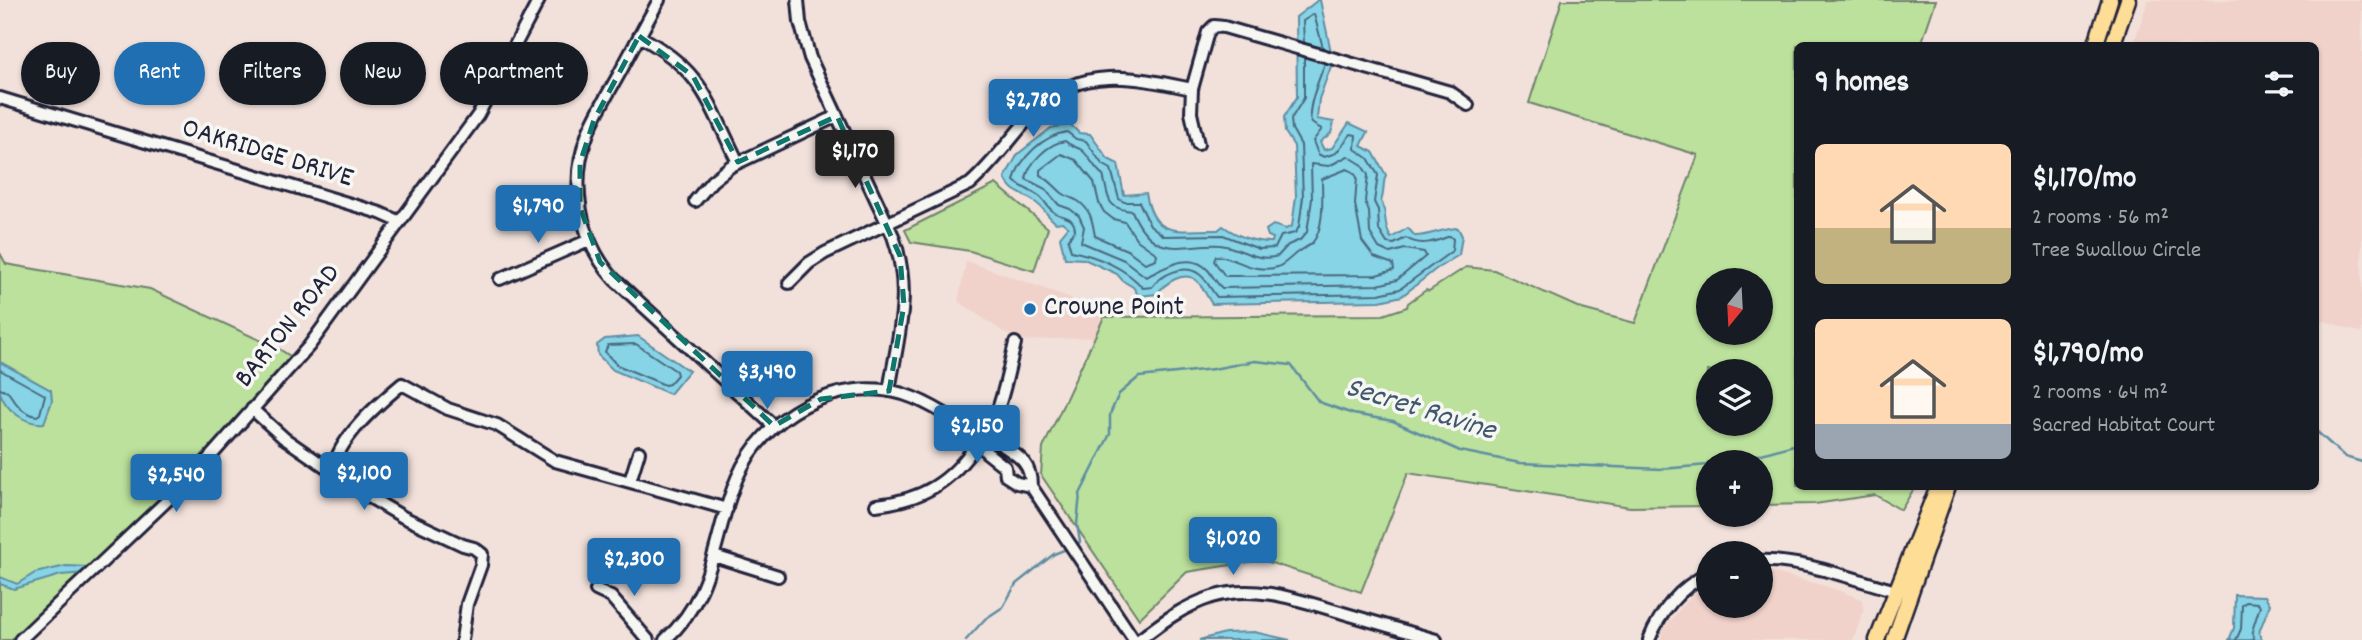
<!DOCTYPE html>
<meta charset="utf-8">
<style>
body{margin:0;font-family:Dekko,sans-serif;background:#242831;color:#f1f3f6;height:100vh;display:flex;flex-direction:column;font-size:26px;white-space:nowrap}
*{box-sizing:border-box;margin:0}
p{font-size:23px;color:#9ea1a6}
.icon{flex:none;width:38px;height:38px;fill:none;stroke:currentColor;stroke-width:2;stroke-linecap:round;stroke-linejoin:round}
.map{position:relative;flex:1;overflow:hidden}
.details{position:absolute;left:1794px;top:42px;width:525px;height:448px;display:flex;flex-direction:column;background:#171b24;border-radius:10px;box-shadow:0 2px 5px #0004}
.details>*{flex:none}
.guide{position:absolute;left:21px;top:42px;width:665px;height:63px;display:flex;gap:14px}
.needle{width:46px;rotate:198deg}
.buttons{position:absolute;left:1696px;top:268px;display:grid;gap:14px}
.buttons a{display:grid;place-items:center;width:77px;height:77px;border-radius:50%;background:#171b24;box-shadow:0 2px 5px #0004;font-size:35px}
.price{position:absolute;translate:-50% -60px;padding:0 16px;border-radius:7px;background:#1f6fb2;color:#fff;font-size:23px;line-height:46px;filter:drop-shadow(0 2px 4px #0008)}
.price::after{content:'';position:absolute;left:50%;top:42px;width:21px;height:16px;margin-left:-10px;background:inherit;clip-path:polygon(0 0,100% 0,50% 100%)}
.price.current{background:#222;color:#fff}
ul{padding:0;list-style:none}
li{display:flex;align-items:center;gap:21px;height:175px;padding:0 21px}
li span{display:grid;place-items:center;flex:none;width:196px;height:140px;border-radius:10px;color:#555}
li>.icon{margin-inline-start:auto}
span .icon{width:84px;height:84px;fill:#fffc;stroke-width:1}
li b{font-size:30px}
h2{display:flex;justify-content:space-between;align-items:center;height:84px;padding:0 21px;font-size:30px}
.tag{padding:0 24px;border-radius:32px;background:#171b24;box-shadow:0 2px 5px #0004;font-size:24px;line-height:63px}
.tag.current{background:#1f6fb2;color:#fff}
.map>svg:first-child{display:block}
.built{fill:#f0d2ca}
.green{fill:#bbe19c;stroke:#6e826c;stroke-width:2;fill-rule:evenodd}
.water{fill:#87d4e6;stroke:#5f8da2;stroke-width:2}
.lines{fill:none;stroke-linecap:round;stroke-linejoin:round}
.shore{stroke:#4a697f;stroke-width:2}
.stream{stroke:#5f8da2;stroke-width:2.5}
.minor-casing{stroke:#22223b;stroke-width:16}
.major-casing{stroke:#22223b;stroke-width:19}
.minor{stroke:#f6f6f2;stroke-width:10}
.major{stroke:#fedd96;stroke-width:14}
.marked{fill:none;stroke:#0f766e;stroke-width:5;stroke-dasharray:14 9;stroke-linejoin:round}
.poi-dot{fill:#1f6fb2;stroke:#f6f6f2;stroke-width:2.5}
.labels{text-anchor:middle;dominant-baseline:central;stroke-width:7;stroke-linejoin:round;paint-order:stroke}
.street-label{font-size:28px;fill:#22223b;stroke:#f6f6f2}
.poi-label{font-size:28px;fill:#22223b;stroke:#f6f6f2;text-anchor:start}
.water-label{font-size:30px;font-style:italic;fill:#40576e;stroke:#f6f6f2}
</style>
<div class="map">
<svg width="2362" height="640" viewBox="0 0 2362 640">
<rect width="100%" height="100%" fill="#f2e1db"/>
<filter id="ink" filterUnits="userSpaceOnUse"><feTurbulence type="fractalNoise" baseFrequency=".0143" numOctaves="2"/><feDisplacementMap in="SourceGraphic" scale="14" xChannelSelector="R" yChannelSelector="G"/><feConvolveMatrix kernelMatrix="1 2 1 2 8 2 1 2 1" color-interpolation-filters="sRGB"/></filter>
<g filter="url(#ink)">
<!-- built -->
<path class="built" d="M2148 0H2362V333L2315 318V46L2133 45Z
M966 261 1069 297 1104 317 1095 337 1022 341 1003 332 958 301Z
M1761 569 1829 587 1862 599 1864 610 1853 640H1660L1664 628 1691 596 1708 585V606H1760Z"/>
<!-- green -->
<path class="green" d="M1562 0H1936L1921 45 1797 46V486L1915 487 1901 510 1875 495 1815 504 1761 505 1760 462H1708V506L1630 507 1408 473 1361 592 1262 560 1187 572 1139 619 1041 475 1043 448 1104 317 1383 315 1407 307 1408 303 1426 290 1429 291 1466 267 1494 270 1582 309 1635 323 1698 155 1529 103ZM1760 280V332H1708V280ZM1708 371H1760V424H1708Z
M996 184 1048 228 1034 271 970 251 911 242 905 230Z
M0 253 6 264 150 289 279 349 293 358 192 472 13 640H0Z"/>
<!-- water -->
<path class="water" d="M1318 0H1320L1333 61 1319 99 1317 119 1334 122 1331 133 1320 142 1324 150 1332 148 1349 123 1368 132 1361 146 1373 152 1386 175C1382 184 1385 192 1381 201 1388 213 1382 223 1391 238L1408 228 1415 236C1431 236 1444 228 1458 228L1462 236 1459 255 1436 269 1402 296 1380 301 1212 304C1207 297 1202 285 1196 280 1183 270 1164 284 1157 294L1139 296 1133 287 1123 281 1117 274 1084 259 1065 258 1060 237 1068 227 1062 222 1056 223C1048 217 1043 207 1035 202 1023 193 1010 193 1005 177L1018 154 1051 128 1070 124 1079 133 1090 134 1108 159 1118 164 1124 195 1146 193C1154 240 1178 229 1218 230L1223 226C1237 236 1254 242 1272 242L1273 238 1268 236 1266 230 1273 225 1286 229 1292 226 1296 197 1294 146 1285 132 1284 117 1297 97 1296 17Z
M638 336 689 371 670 394 613 370 598 355 597 345 605 339Z
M0 362 51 390 52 401 44 423C26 425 5 410 0 392 0 383 0 371 0 362Z
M66 566 90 567 86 573 61 575 14 589 0 584V577L17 584 35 573Z
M2235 595 2265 596 2270 604 2259 632 2261 640H2229L2234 628Z
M1254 632 1290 640H1199L1225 633Z"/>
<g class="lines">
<!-- shore -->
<path class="shore" d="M1304 43 1303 21 1314 14 1323 48
M1304 57V98L1291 119 1292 129 1301 145 1303 197 1299 227 1295 233 1281 236 1275 248 1259 249 1223 235 1164 236 1150 225 1139 202H1124L1119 199 1111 169 1102 164 1086 141 1076 139 1067 132C1044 135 1019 158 1014 181 1022 188 1030 190 1039 196 1045 200 1048 209 1055 213 1064 218 1074 216 1075 230L1068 240 1071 251C1097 256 1126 268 1143 288L1152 287C1161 275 1184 263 1199 274 1207 279 1211 291 1217 297L1379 294 1400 289 1452 251 1453 239 1450 236C1435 242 1420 247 1406 238L1394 244 1387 243 1379 230 1378 210 1374 202 1378 175 1368 158 1355 149 1356 135 1351 134 1336 153 1324 157 1318 154 1313 141 1322 129C1318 127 1315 126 1312 123 1304 114 1321 74 1325 63
M1065 141C1070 146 1074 146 1080 149 1089 154 1094 169 1103 175 1109 197 1105 209 1132 211 1138 225 1146 238 1160 244 1178 251 1202 243 1220 245 1241 247 1256 263 1278 256L1288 245 1300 240 1307 232 1312 199 1311 164 1329 166 1348 156 1361 164 1368 175 1365 201 1369 212 1370 233 1379 248 1390 253 1405 249 1424 252 1426 256 1397 280 1378 285 1222 288C1216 283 1213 276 1208 270 1190 250 1163 269 1146 277L1124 260 1081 242 1084 227 1079 216 1070 209 1059 205 1045 189 1026 179C1028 164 1048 143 1065 141Z
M1061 154 1076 160 1094 182 1099 203 1104 212 1113 219 1125 222 1137 240 1157 254 1156 259 1145 263 1129 251 1095 236C1092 221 1092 211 1078 201 1073 198 1067 197 1062 193 1054 186 1050 180 1040 175V170Z
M1347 169 1353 172 1357 177 1355 204 1362 241 1374 257 1393 264 1394 270 1376 275 1225 276 1214 261 1216 256C1230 256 1243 266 1257 268 1277 271 1282 266 1295 254 1301 249 1308 248 1313 242 1325 226 1322 197 1322 179Z
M636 344 676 371 677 375 669 384 665 385 617 365 605 352 608 345Z
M0 370 45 395 40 414 37 416C22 414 16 403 8 392L0 389
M2236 640 2241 629 2242 605 2246 602 2257 603 2260 606 2252 631 2254 640"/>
<!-- stream -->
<path class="stream" d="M2315 430 2345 457 2362 462
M1733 462 1797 444
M1075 545 1080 542 1077 524 1080 494 1110 434V414L1119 394 1139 377 1213 369 1255 361 1291 365 1319 402 1353 414 1393 421 1460 451 1520 463 1662 469 1708 465
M966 640 985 619 1003 607 1016 584 1054 554 1069 548"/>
<!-- minor casing -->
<g class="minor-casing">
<path id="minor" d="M659 0C645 25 632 50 618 76 608 94 596 113 588 133 569 182 579 240 614 279L774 426
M798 0 800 22 810 58 893 236C913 292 898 335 889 391
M639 36C705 72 707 101 738 162
M0 98 380 213 398 221
M1198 144 1191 113 1192 89 1208 32 1214 26 1224 27 1450 92 1468 105
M695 201 712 181 731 166 837 116
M500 279 589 240
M789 283 809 263 825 253 970 184C996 161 1014 133 1038 108 1082 64 1139 78 1192 89
M252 409 284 438 333 472
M985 442 995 440C1015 455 1031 459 1031 486L1134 640
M630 481 639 452
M876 505C922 500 952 482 977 443 985 431 994 419 999 406 1006 385 1010 364 1015 343
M714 556 778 576
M1760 561C1801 559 1856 580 1896 591
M596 590 611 597 648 640
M20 640 194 475 309 346 478 115 539 0
M462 640 467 604 481 565 482 554 474 548 463 545 403 517 339 479 333 472C336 440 378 404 402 384L448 409 497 425 555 461 727 509
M665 640C717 593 712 537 737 478 763 416 837 375 903 394 934 404 959 423 985 442L986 452 1005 467 1006 476 1017 483 1031 486
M1139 640C1162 622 1184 606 1212 597 1256 583 1302 601 1343 613 1374 622 1405 631 1436 640
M1649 640C1660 612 1680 587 1708 574"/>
</g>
<!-- major casing -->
<g class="major-casing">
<path id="major" d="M2095 46 2110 0
M2112 46 2128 0
M1877 640 1938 486
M1894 640 1948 486"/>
</g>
<!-- minor -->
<use href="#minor" class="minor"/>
<!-- major -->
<use href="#major" class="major"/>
</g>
</g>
<!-- marked area -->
<path class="marked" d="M639 36 693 76 738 162 837 116 900 256 904 305 889 391 821 399 774 426 600 262 580 207V163L594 120Z"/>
<!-- markers -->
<circle class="poi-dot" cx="1030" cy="309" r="7"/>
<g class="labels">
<!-- street labels -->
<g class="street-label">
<text transform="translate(267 155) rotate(17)">OAKRIDGE DRIVE</text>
<text transform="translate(289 327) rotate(-51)">BARTON ROAD</text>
</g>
<!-- poi labels -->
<g class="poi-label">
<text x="1044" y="309">Crowne Point</text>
</g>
<!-- water labels -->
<g class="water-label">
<text transform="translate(1420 411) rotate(17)">Secret Ravine</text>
</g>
</g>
</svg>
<div class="buttons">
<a><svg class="needle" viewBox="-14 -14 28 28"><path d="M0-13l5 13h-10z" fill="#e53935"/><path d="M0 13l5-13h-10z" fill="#9ea1a6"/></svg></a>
<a><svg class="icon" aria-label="layers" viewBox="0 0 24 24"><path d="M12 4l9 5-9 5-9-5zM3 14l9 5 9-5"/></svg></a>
<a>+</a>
<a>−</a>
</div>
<b class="price" style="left:1033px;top:139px">$2,780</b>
<b class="price current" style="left:855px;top:190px">$1,170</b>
<b class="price" style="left:538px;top:245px">$1,790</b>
<b class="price" style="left:767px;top:411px">$3,490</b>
<b class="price" style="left:977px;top:465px">$2,150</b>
<b class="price" style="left:364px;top:512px">$2,100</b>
<b class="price" style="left:176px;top:514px">$2,540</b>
<b class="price" style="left:1233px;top:577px">$1,020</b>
<b class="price" style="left:634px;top:598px">$2,300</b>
<div class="guide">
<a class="tag">Buy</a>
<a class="tag current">Rent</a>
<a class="tag">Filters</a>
<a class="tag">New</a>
<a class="tag">Apartment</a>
</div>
<section class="details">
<h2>9 homes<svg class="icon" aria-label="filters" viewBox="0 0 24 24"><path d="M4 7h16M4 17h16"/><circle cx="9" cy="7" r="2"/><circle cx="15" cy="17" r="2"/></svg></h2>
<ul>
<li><span style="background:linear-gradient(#ffd9b3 60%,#c2b280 0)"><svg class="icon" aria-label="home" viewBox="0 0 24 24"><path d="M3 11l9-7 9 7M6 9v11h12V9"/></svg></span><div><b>$1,170/mo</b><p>2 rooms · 56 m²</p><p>Tree Swallow Circle</p></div></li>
<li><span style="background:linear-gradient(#ffd9b3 75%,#9aa5b1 0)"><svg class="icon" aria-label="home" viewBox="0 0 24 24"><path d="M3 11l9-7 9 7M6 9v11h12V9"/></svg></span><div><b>$1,790/mo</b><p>2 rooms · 64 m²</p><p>Sacred Habitat Court</p></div></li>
</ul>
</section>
</div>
